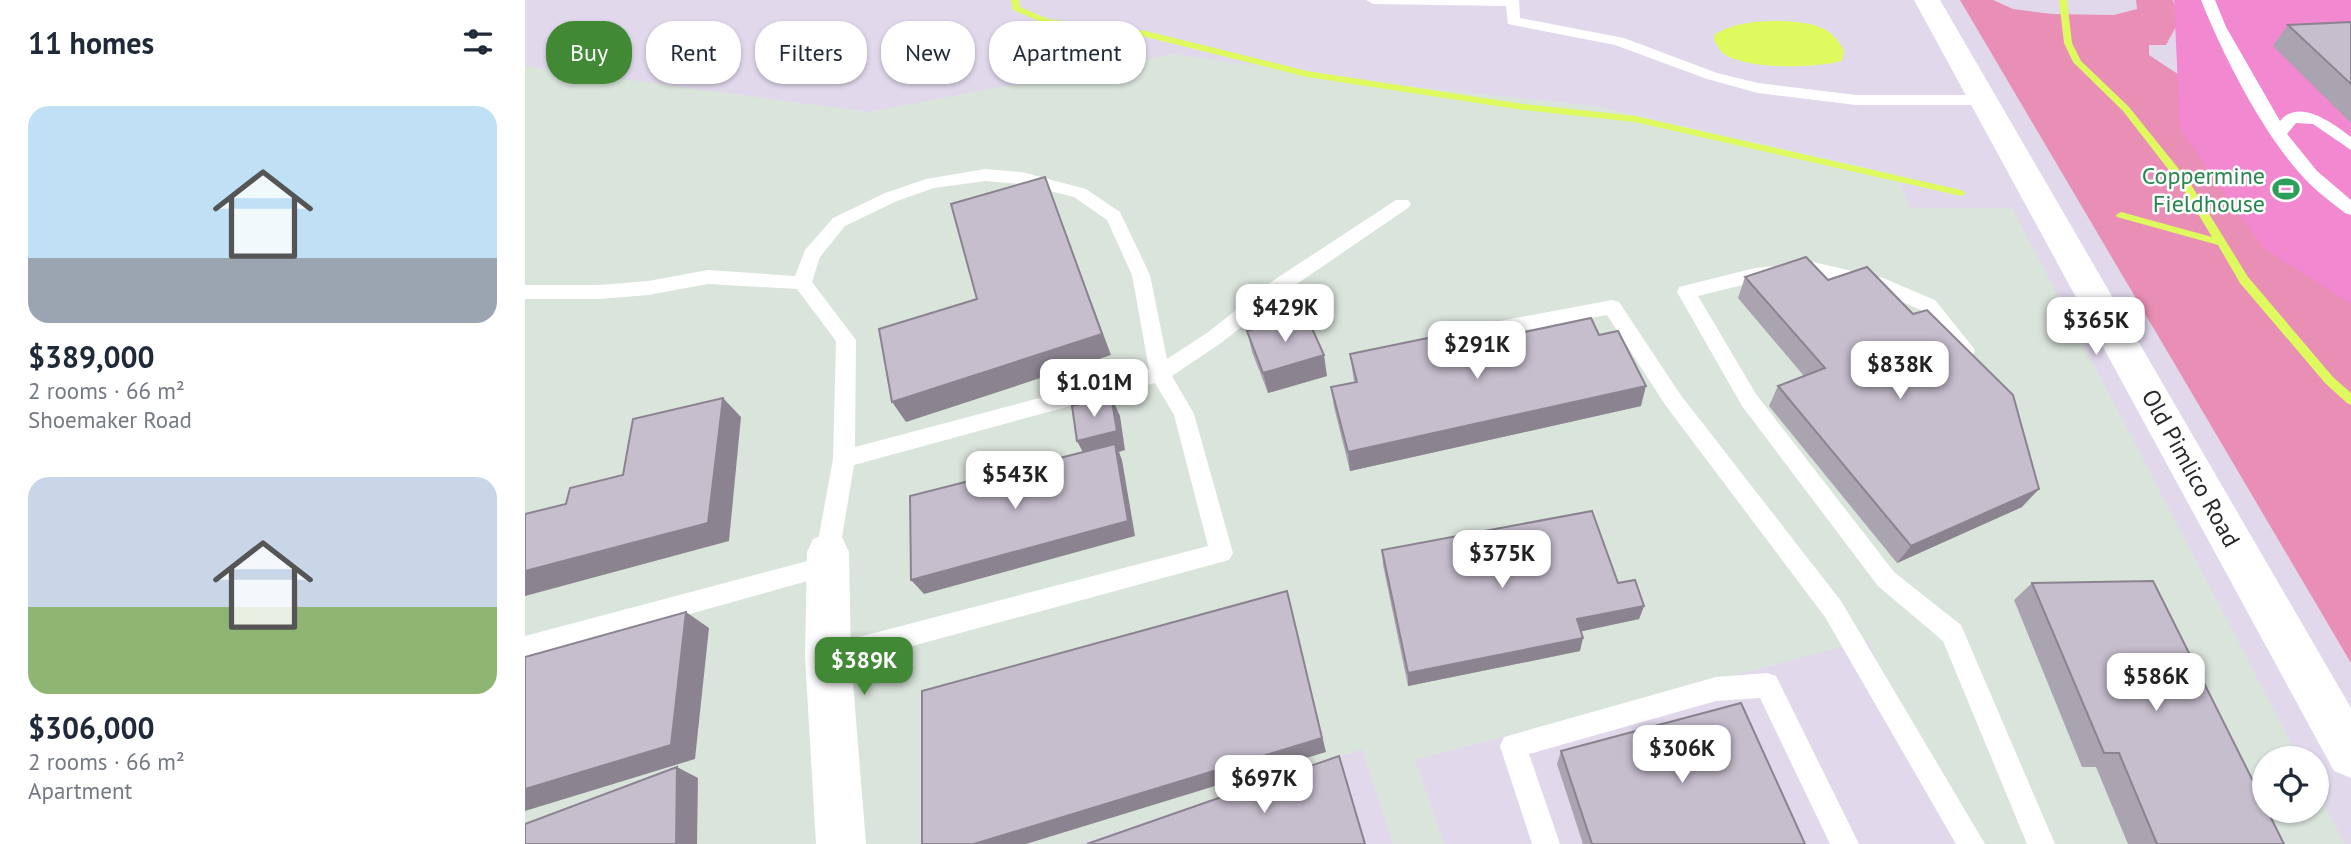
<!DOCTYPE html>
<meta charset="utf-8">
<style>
body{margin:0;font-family:"PT Sans",sans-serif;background:#f2f2f3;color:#1f2937;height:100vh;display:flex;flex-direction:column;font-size:26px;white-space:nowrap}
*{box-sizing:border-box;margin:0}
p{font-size:23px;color:#747a83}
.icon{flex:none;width:38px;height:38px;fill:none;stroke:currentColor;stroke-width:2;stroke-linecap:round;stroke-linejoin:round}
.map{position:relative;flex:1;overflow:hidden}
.sheet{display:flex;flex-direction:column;background:#fff;width:525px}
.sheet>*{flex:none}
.hud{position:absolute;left:21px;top:21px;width:665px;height:63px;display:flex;gap:14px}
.buttons{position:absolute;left:1727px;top:746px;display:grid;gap:14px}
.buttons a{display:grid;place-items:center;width:77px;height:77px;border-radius:50%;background:#fff;box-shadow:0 2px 5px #0004;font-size:35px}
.price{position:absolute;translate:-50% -60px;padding:0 16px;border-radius:14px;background:#fff;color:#222;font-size:23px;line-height:46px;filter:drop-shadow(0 2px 4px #0008)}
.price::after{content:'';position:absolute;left:50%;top:42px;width:21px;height:16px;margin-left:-10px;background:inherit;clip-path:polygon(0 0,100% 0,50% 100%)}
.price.selected{background:#418935;color:#fff}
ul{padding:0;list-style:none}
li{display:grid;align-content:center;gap:14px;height:371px;padding:0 28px}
li span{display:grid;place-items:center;height:217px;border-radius:21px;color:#555}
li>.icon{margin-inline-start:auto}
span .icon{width:126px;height:126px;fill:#fffc;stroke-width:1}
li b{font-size:30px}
h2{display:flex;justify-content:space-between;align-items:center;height:84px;padding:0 28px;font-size:30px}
.pill{padding:0 24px;border-radius:28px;background:#fff;box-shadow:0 2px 5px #0004;font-size:24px;line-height:63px}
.pill.selected{background:#418935;color:#fff}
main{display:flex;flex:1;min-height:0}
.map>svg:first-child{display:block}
.industrial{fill:#d9e4db}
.green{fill:#e98eb5}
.pitch{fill:#f288cf}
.water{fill:#dffa5f}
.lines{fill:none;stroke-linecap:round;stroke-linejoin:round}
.stream{fill:#dffa5f;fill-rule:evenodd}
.service{fill:#fff;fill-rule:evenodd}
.minor{fill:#fff;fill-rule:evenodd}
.tertiary{fill:#fff;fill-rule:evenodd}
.wall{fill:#aaa3b0}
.shaded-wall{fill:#8b8490}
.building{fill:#c6bdcd;stroke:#8b8490;stroke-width:2}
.labels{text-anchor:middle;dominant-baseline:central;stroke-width:5;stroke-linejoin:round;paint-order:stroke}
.leisure-label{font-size:24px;fill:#27864d;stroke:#fff;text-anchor:end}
.street-label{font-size:24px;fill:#282828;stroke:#fff}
</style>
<main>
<section class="sheet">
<h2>11 homes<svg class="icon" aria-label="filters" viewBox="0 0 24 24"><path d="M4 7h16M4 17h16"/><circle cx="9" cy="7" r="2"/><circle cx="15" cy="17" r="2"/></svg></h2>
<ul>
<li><span style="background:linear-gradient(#bfe0f5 70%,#9aa5b1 0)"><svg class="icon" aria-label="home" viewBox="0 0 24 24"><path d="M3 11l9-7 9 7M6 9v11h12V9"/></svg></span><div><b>$389,000</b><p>2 rooms · 66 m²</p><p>Shoemaker Road</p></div></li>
<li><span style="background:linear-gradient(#c9d6e8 60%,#8fb573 0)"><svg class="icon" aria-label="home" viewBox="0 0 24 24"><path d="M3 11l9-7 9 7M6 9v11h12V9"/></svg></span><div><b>$306,000</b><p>2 rooms · 66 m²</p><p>Apartment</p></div></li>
</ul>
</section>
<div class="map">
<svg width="1826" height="844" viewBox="0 0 1826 844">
<rect width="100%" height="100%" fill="#e1d8ec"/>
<!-- industrial -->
<path class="industrial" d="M648 54 863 84 1070 106 1371 174 1385 208H1487L1774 758H1740V810H1792V791L1820 844H1431L1343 640 890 760 919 844H868L837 749 555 844H0V66L344 112Z"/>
<!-- green -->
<path class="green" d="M1435 0H1468L1488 9 1527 14 1589 15 1612 9 1611 0H1648L1654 21 1641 45H1624V55L1680 92 1826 286V663Z"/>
<!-- pitch -->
<path class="pitch" d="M1649 0H1826V304L1738 248 1655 129Z"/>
<!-- water -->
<path class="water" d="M1258 21C1285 23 1306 24 1319 51L1317 61C1289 68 1223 70 1199 54 1195 51 1192 45 1189 40L1190 34C1211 22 1234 21 1258 21Z"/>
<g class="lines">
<!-- stream -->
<path class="stream" d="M486 0H494L495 7 523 19 621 31 782 71 998 104 1110 116 1436 190 1441 193 1436 196 1110 122 998 110 782 77 621 37 521 24 488 10Z
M1534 0H1542L1547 43 1556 61 1604 107 1665 183 1723 277 1808 377 1826 393V405L1822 403 1800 383 1715 283 1693 245 1592 217 1591 215 1596 212 1687 237 1657 187 1598 111 1548 62 1539 43Z"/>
<!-- service -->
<path class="service" d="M841 0H994L995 18 1099 38 1192 73 1233 83 1331 95H1459L1467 100 1459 105H1331L1233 93 1182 79 1090 45 983 24 981 6 848 4Z
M1676 0H1690L1701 27 1755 121C1774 97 1809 124 1826 137V150L1788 124 1771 123 1762 134 1792 171 1826 200V215L1820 213C1806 202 1791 191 1779 178 1738 134 1698 55 1676 0Z
M460 169 497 172 561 189 595 212 625 275 642 359 682 333 749 280 871 200H883L886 204 883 208 763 290 696 343 647 376 669 414 708 553 704 560 303 669 294 665 291 657 294 649 303 645 683 546 649 415 630 383 329 465 311 573 0 660V636L294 558 291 552 308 459 311 341 272 289 183 284 123 295 75 299H0V285H75L123 281 183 270 270 276 280 250 308 218 360 193 401 179ZM460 181 497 184 549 197 582 220 607 275 624 369 330 447 331 340 287 282 295 257 320 226 372 201 409 188Z
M1288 262 1358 278 1410 300 1447 346 1450 351 1447 356H1433L1396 310 1347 289 1288 276 1230 282 1173 296 1231 394 1369 572 1436 625 1530 844H1502L1418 641 1353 586 1217 406 1152 292 1154 287 1230 268Z
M1087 300 1094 302 1155 394 1316 601 1460 844H1431L1300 617 1141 406 1082 315 916 346 906 339 916 332Z
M1242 673 1251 676 1334 844H1305L1235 698 1191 701 1004 754 1035 844H1007L975 746 979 737 1191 677Z"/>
<!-- minor -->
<path class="minor" d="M303 533 318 539 324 552 326 657 341 844H291L280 657 282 552 288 539Z"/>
<!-- tertiary -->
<path class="tertiary" d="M1389 0H1415L1826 708V778L1809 771Z"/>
</g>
<!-- wall -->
<path class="wall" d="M1826 22V123L1748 46 1763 25Z
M1220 277 1497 507 1372 563 1244 406 1253 386 1279 376 1213 298Z
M722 331 802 376 743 393 727 352Z
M1074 335 1116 406 825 471 809 407 806 387 829 382 825 354 953 357 970 354 971 338Z
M857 550 1093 583 1119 606 1114 619 1056 631 1055 651 883 686 858 565Z
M1507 583 1759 844H1603L1571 767H1557L1489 600Z
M1036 751 1280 844H1058L1032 764Z"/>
<!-- shaded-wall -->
<path class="shaded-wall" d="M520 177 586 355 381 422 367 402 577 334Z
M799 355 802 376 743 393 738 373Z
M1121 386 1116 406 825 471 823 452Z
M586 396 595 416 600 450 594 452 597 460 610 536 399 594 386 580 562 460 552 441Z
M198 398 216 417 204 541 0 596V571Z
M1514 489 1497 507 1372 563 1386 546Z
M762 591 801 752 501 844H449Z
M1119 606 1114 619 1049 633 1052 619Z
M161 612 184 628 170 759 0 811V789Z
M1058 638 1055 651 883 686V673Z
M152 767 173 778 172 844H151Z"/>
<!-- building -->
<path class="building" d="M1826 22V84L1763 25Z
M520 177 577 334 367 402 354 329 452 299 426 204Z
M1281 257 1303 280 1342 267 1388 314 1402 310 1488 395 1514 489 1386 546 1253 386 1300 368 1220 277Z
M781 315 799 355 738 373 722 331Z
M1066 318 1074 335 1093 331 1121 386 823 452 806 387 832 382 825 354 942 330 953 357 977 352 971 338Z
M586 396 592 431 552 441 547 406Z
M198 398 183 523 0 571V514L41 504 45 488 98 475 108 419Z
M590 444 603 521 386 580 385 496Z
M1067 511 1093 583 1110 580 1119 606 1052 619 1058 638 883 673 857 550Z
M1628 581 1740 805V810H1742L1759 844H1632L1594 753H1579L1507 583Z
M762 591 797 738 449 844H397V691Z
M161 612 146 745 0 789V657Z
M1216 703 1280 844H1067L1036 751Z
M814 756 840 844H562Z
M152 767 151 844H0V824Z"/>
<!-- icons -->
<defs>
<g id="stadium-bare" transform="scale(2.1)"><path d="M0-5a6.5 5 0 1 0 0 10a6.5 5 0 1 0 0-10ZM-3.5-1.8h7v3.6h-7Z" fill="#2e9e5b" stroke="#fff" stroke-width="2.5" paint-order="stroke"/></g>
</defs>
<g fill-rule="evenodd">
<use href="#stadium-bare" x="1761" y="189"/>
</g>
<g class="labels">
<!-- leisure labels -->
<g class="leisure-label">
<text x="1740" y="175">Coppermine<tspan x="1740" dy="28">Fieldhouse</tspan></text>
</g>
<!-- street labels -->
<g class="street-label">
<text transform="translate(1666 468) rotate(61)">Old Pimlico Road</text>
</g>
</g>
</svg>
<div class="buttons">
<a><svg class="icon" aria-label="locate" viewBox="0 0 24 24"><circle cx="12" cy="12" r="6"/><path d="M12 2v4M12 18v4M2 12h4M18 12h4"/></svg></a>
</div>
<b class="price" style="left:760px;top:344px">$429K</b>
<b class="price" style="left:1571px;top:357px">$365K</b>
<b class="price" style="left:952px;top:381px">$291K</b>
<b class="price" style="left:1375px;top:401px">$838K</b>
<b class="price" style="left:569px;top:419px">$1.01M</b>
<b class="price" style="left:490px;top:511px">$543K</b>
<b class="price" style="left:977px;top:590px">$375K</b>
<b class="price selected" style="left:339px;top:697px">$389K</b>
<b class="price" style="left:1631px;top:713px">$586K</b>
<b class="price" style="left:1157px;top:785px">$306K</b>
<b class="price" style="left:739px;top:815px">$697K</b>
<div class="hud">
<a class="pill selected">Buy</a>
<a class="pill">Rent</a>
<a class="pill">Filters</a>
<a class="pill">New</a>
<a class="pill">Apartment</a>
</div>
</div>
</main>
